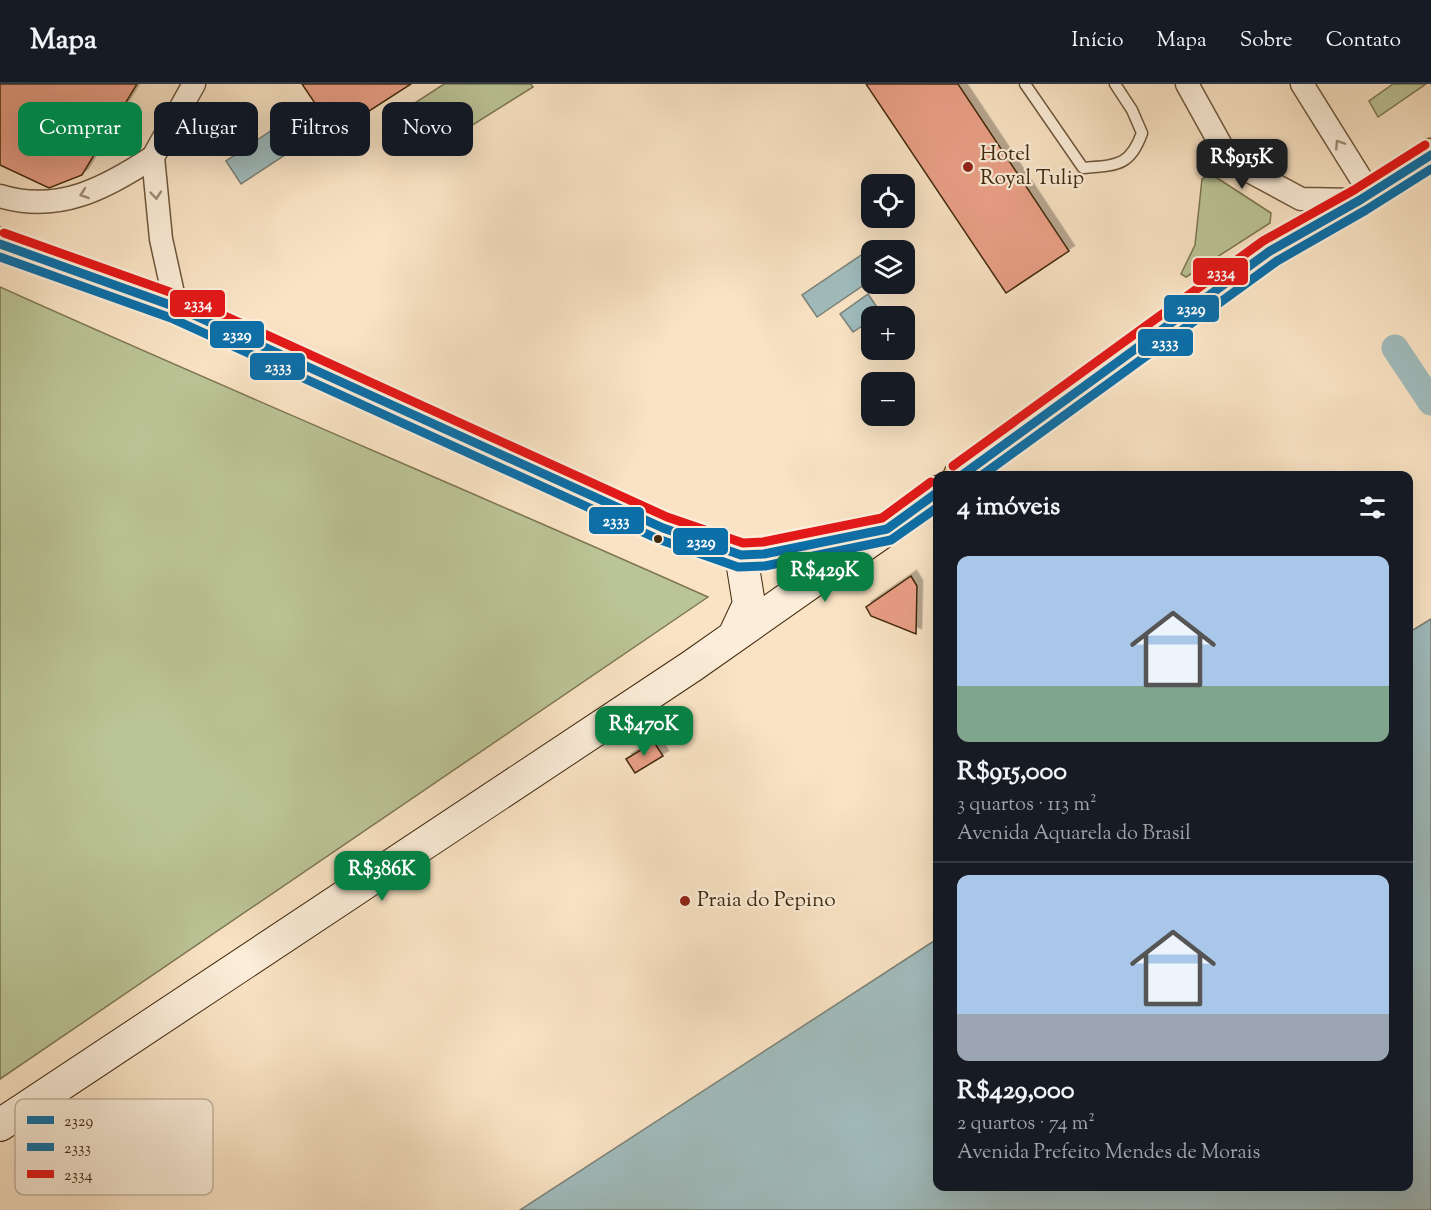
<!DOCTYPE html>
<html lang="pt">
<meta charset="utf-8">
<style>
body{margin:0;font-family:"Sorts Mill Goudy",serif;background:#242831;color:#f1f3f6;height:100vh;display:flex;flex-direction:column;font-size:22px;white-space:nowrap}
*{box-sizing:border-box;margin:0}
p{font-size:20px;color:#9ea1a6}
.icon{flex:none;width:33px;height:33px;fill:none;stroke:currentColor;stroke-width:2;stroke-linecap:round;stroke-linejoin:round}
.map{position:relative;flex:1;overflow:hidden}
.drawer{position:absolute;left:933px;top:387px;width:480px;height:720px;display:flex;flex-direction:column;background:#171b24;border-radius:12px;box-shadow:0 6px 24px #0002}
.drawer>*{flex:none}
.guide{position:absolute;left:18px;top:18px;width:570px;height:54px;display:flex;gap:12px}
.fabs{position:absolute;left:861px;top:90px;display:grid;gap:12px}
.fabs a{display:grid;place-items:center;width:54px;height:54px;border-radius:12px;background:#171b24;box-shadow:0 6px 24px #0002;font-size:30px}
.price{position:absolute;translate:-50% -51px;padding:0 14px;border-radius:12px;background:#0b8043;color:#fff;font-size:20px;line-height:39px;filter:drop-shadow(0 2px 3px #0008)}
.price::after{content:'';position:absolute;left:50%;top:36px;width:18px;height:14px;margin-left:-9px;background:inherit;clip-path:polygon(0 0,100% 0,50% 100%)}
.price.on{background:#222;color:#fff}
ul{padding:0;list-style:none}
li{display:grid;align-content:center;gap:12px;height:318px;padding:0 24px}
li+li{border-top:2px solid #363941}
li span{display:grid;place-items:center;height:186px;border-radius:12px;color:#555}
li>.icon{margin-inline-start:auto}
span .icon{width:108px;height:108px;fill:#fffc;stroke-width:1}
li b{font-size:26px}
h2{display:flex;justify-content:space-between;align-items:center;height:72px;padding:0 24px;font-size:26px}
.tag{padding:0 21px;border-radius:12px;background:#171b24;box-shadow:0 6px 24px #0002;font-size:21px;line-height:54px}
.tag.on{background:#0b8043;color:#fff}
header{display:flex;align-items:center;gap:36px;box-sizing:border-box;height:84px;padding:0 30px;background:#171b24;border-bottom:2px solid #363941}
header strong{font-size:28px}
nav{display:flex;gap:33px;margin-inline-start:auto;font-size:21px}
.map>svg:first-child{display:block}
.green{fill:#bbc496;stroke:#7e7652;stroke-width:1.5}
.water{fill:#a1bcbd;stroke:#7b8177;stroke-width:1.5}
.lines{fill:none;stroke-linecap:round;stroke-linejoin:round}
.canal{stroke:#a1bcbd;stroke-width:27}
.building{fill:#eaa087;stroke:#41290d;stroke-width:1.5;filter:url(#shadow)}
.lane-casing{stroke:#6f583b;stroke-width:13}
.street-casing{stroke:#6f583b;stroke-width:25}
.secondary-casing{stroke:#41290d;stroke-width:34}
.primary-casing{stroke:#41290d;stroke-width:35}
.lane{stroke:#fbedd9;stroke-width:10}
.street{stroke:#fbedd9;stroke-width:22}
.secondary{stroke:#fbedd9;stroke-width:32}
.primary{stroke:#ecc282;stroke-width:33}
.bus-1-casing{stroke:#fbedd9;stroke-width:14}
.bus-2-casing{stroke:#fbedd9;stroke-width:14}
.bus-3-casing{stroke:#fbedd9;stroke-width:14}
.bus-1{stroke:#0d6fa8;stroke-width:9}
.bus-2{stroke:#0d6fa8;stroke-width:9}
.bus-3{stroke:#e31919;stroke-width:9}
.oneway{stroke:#9e8b73}
.poi-dot{fill:#8f2418;stroke:#fbedd9;stroke-width:2}
.bus-dot{fill:#41290d;stroke:#fbedd9;stroke-width:2}
.labels{text-anchor:middle;dominant-baseline:central;stroke-width:4.5;stroke-linejoin:round;paint-order:stroke}
.poi-label{font-size:21px;fill:#41290d;stroke:#fbedd9;text-anchor:start}
.key{fill:#fbedd9;stroke:#c3b29c;stroke-width:1.5}
.key-label{font-size:16px;fill:#41290d}
.line-badge{stroke:#fbedd9;stroke-width:2}
.badge-label{font-size:16px;text-anchor:middle;font-weight:bold;fill:#fff}
</style>
<header>
<strong>Mapa</strong>
<nav><a>Início</a><a>Mapa</a><a>Sobre</a><a>Contato</a></nav>
</header>
<div class="map">
<svg width="1431" height="1126" viewBox="0 0 1431 1126">
<defs>
<filter id="shadow"><feDropShadow dx="5.5" dy="-5.5" stdDeviation="0" flood-color="#0004"/></filter>
</defs>
<rect width="100%" height="100%" fill="#f9e3c4"/>
<filter id="stains"><feTurbulence type="fractalNoise" baseFrequency=".00333" numOctaves="4"/><feColorMatrix values="0 0 0 0 .2 0 0 0 0 .09 0 0 0 0 .02 0 0 0 .5 -.17"/></filter>
<radialGradient id="worn" r=".72"><stop offset=".6" stop-color="#630" stop-opacity="0"/><stop offset="1" stop-color="#630" stop-opacity=".3"/></radialGradient>
<!-- green -->
<path class="green" d="M444 0H531L533 3 428 69 401 28Z
M1393 0H1426L1378 33 1369 17Z
M1211 90 1271 129 1270 139 1186 193 1181 190 1195 161 1202 95Z
M0 203C235 309 473 408 708 513L0 995Z"/>
<!-- water -->
<path class="water" d="M272 46 288 69 241 100 226 77Z
M873 163 875 166H872L871 196 817 233 802 211Z
M868 210 881 229 872 232 871 236 853 248 840 230Z
M1431 535V1126H520L937 855 938 1102H1408V549Z"/>
<g class="lines">
<!-- canal -->
<path class="canal" d="M1395 264 1431 318"/>
</g>
<!-- building -->
<path class="building" d="M0 0H137L82 91 49 104 0 81Z
M302 0H411L335 49Z
M866 0H958L1069 167 1006 209Z
M911 492 917 502 916 550 871 532 866 523Z
M654 658 663 672 635 689 626 675Z"/>
<g class="lines">
<!-- lane casing -->
<g class="lane-casing">
<path id="lane" d="M1025 0 1083 84C1116 81 1130 83 1142 49L1132 26 1115 0"/>
</g>
<!-- street casing -->
<g class="street-casing">
<path id="street" d="M1187 0 1222 63 1251 88 1301 115 1357 116
M1302 0 1370 109
M0 112C58 130 106 104 153 73
M176 223 161 155 153 73 194 0"/>
</g>
<!-- secondary casing -->
<g class="secondary-casing">
<path id="secondary" d="M734 552 749 520 741 471
M0 1041 692 582 887 445"/>
</g>
<!-- primary casing -->
<g class="primary-casing">
<path id="primary" d="M0 160 176 223 663 444 741 471 764 470 887 445 938 408
M960 392 1270 167 1360 116 1431 71"/>
</g>
<!-- lane -->
<use href="#lane" class="lane"/>
<!-- street -->
<use href="#street" class="street"/>
<!-- secondary -->
<use href="#secondary" class="secondary"/>
<!-- primary -->
<use href="#primary" class="primary"/>
<!-- bus-1 casing -->
<g class="bus-1-casing">
<path id="bus-1" d="M0 160 176 223 663 444 741 471 764 470 887 445 938 408
M961 392 1270 167 1360 116 1431 71"/>
</g>
<!-- bus-2 casing -->
<g class="bus-2-casing">
<path id="bus-2" d="M0 173 171 234 658 455 738 483 765 482 891 456 938 423
M981 392 1277 177 1366 126 1431 85"/>
</g>
<!-- bus-3 casing -->
<g class="bus-3-casing">
<path id="bus-3" d="M4 149 181 212 667 433 743 459 763 458 882 434 931 398
M953 382 1263 157 1354 106 1425 61"/>
</g>
<!-- bus-1 -->
<use href="#bus-1" class="bus-1"/>
<!-- bus-2 -->
<use href="#bus-2" class="bus-2"/>
<!-- bus-3 -->
<use href="#bus-3" class="bus-3"/>
</g>
<!-- one-way arrows -->
<defs><path id="oneway-chevron" d="M-2-3.5L2.5 0L-2 3.5" fill="none" stroke-width="1.6" stroke-linecap="round" stroke-linejoin="round" transform="scale(1.5)"/></defs>
<g class="oneway">
<use href="#oneway-chevron" transform="translate(1339 60) rotate(-123)"/>
<use href="#oneway-chevron" transform="translate(84 110) rotate(161)"/>
<use href="#oneway-chevron" transform="translate(156 111) rotate(85)"/>
</g>
<!-- markers -->
<g class="poi-dot">
<circle cx="968" cy="83" r="6"/>
<circle cx="685" cy="817" r="6"/>
</g>
<circle class="bus-dot" cx="658" cy="455" r="5"/>
<g class="labels">
<!-- poi labels -->
<g class="poi-label">
<text x="980" y="71">Hotel<tspan x="980" dy="24">Royal Tulip</tspan></text>
<text x="697" y="817">Praia do Pepino</text>
</g>
</g>
<!-- legend -->
<rect x="15" y="1015" width="198" height="96" rx="9" class="key"/>
<rect x="27" y="1032" width="27" height="8" fill="#0d6fa8"/>
<rect x="27" y="1059" width="27" height="8" fill="#0d6fa8"/>
<rect x="27" y="1086" width="27" height="8" fill="#e31919"/>
<g class="key-label">
<text x="64" y="1042">2329</text>
<text x="64" y="1069">2333</text>
<text x="64" y="1096">2334</text>
</g>
<g class="line-badge">
<rect x="1192" y="173" width="57" height="29" rx="6" fill="#e31919"/>
<rect x="169" y="205" width="57" height="29" rx="6" fill="#e31919"/>
<rect x="1163" y="210" width="57" height="29" rx="6" fill="#0d6fa8"/>
<rect x="209" y="236" width="56" height="29" rx="6" fill="#0d6fa8"/>
<rect x="1137" y="244" width="57" height="29" rx="6" fill="#0d6fa8"/>
<rect x="249" y="268" width="57" height="29" rx="6" fill="#0d6fa8"/>
<rect x="588" y="422" width="57" height="29" rx="6" fill="#0d6fa8"/>
<rect x="672" y="443" width="57" height="29" rx="6" fill="#0d6fa8"/>
</g>
<g class="badge-label">
<text x="1221" y="194">2334</text>
<text x="198" y="225">2334</text>
<text x="1191" y="230">2329</text>
<text x="237" y="256">2329</text>
<text x="1165" y="264">2333</text>
<text x="278" y="288">2333</text>
<text x="616" y="442">2333</text>
<text x="701" y="463">2329</text>
</g>
<rect width="100%" height="100%" filter="url(#stains)"/>
<rect width="100%" height="100%" fill="url(#worn)"/>
</svg>
<div class="fabs">
<a><svg class="icon" aria-label="locate" viewBox="0 0 24 24"><circle cx="12" cy="12" r="6"/><path d="M12 2v4M12 18v4M2 12h4M18 12h4"/></svg></a>
<a><svg class="icon" aria-label="layers" viewBox="0 0 24 24"><path d="M12 4l9 5-9 5-9-5zM3 14l9 5 9-5"/></svg></a>
<a>+</a>
<a>−</a>
</div>
<b class="price on" style="left:1242px;top:106px">R$915K</b>
<b class="price" style="left:825px;top:519px">R$429K</b>
<b class="price" style="left:644px;top:673px">R$470K</b>
<b class="price" style="left:382px;top:818px">R$386K</b>
<div class="guide">
<a class="tag on">Comprar</a>
<a class="tag">Alugar</a>
<a class="tag">Filtros</a>
<a class="tag">Novo</a>
</div>
<section class="drawer">
<h2>4 imóveis<svg class="icon" aria-label="filters" viewBox="0 0 24 24"><path d="M4 7h16M4 17h16"/><circle cx="9" cy="7" r="2"/><circle cx="15" cy="17" r="2"/></svg></h2>
<ul>
<li><span style="background:linear-gradient(#a9c7e8 70%,#7fa58c 0)"><svg class="icon" aria-label="home" viewBox="0 0 24 24"><path d="M3 11l9-7 9 7M6 9v11h12V9"/></svg></span><div><b>R$915,000</b><p>3 quartos · 113 m²</p><p>Avenida Aquarela do Brasil</p></div></li>
<li><span style="background:linear-gradient(#a9c7e8 75%,#9aa5b1 0)"><svg class="icon" aria-label="home" viewBox="0 0 24 24"><path d="M3 11l9-7 9 7M6 9v11h12V9"/></svg></span><div><b>R$429,000</b><p>2 quartos · 74 m²</p><p>Avenida Prefeito Mendes de Morais</p></div></li>
</ul>
</section>
</div>
